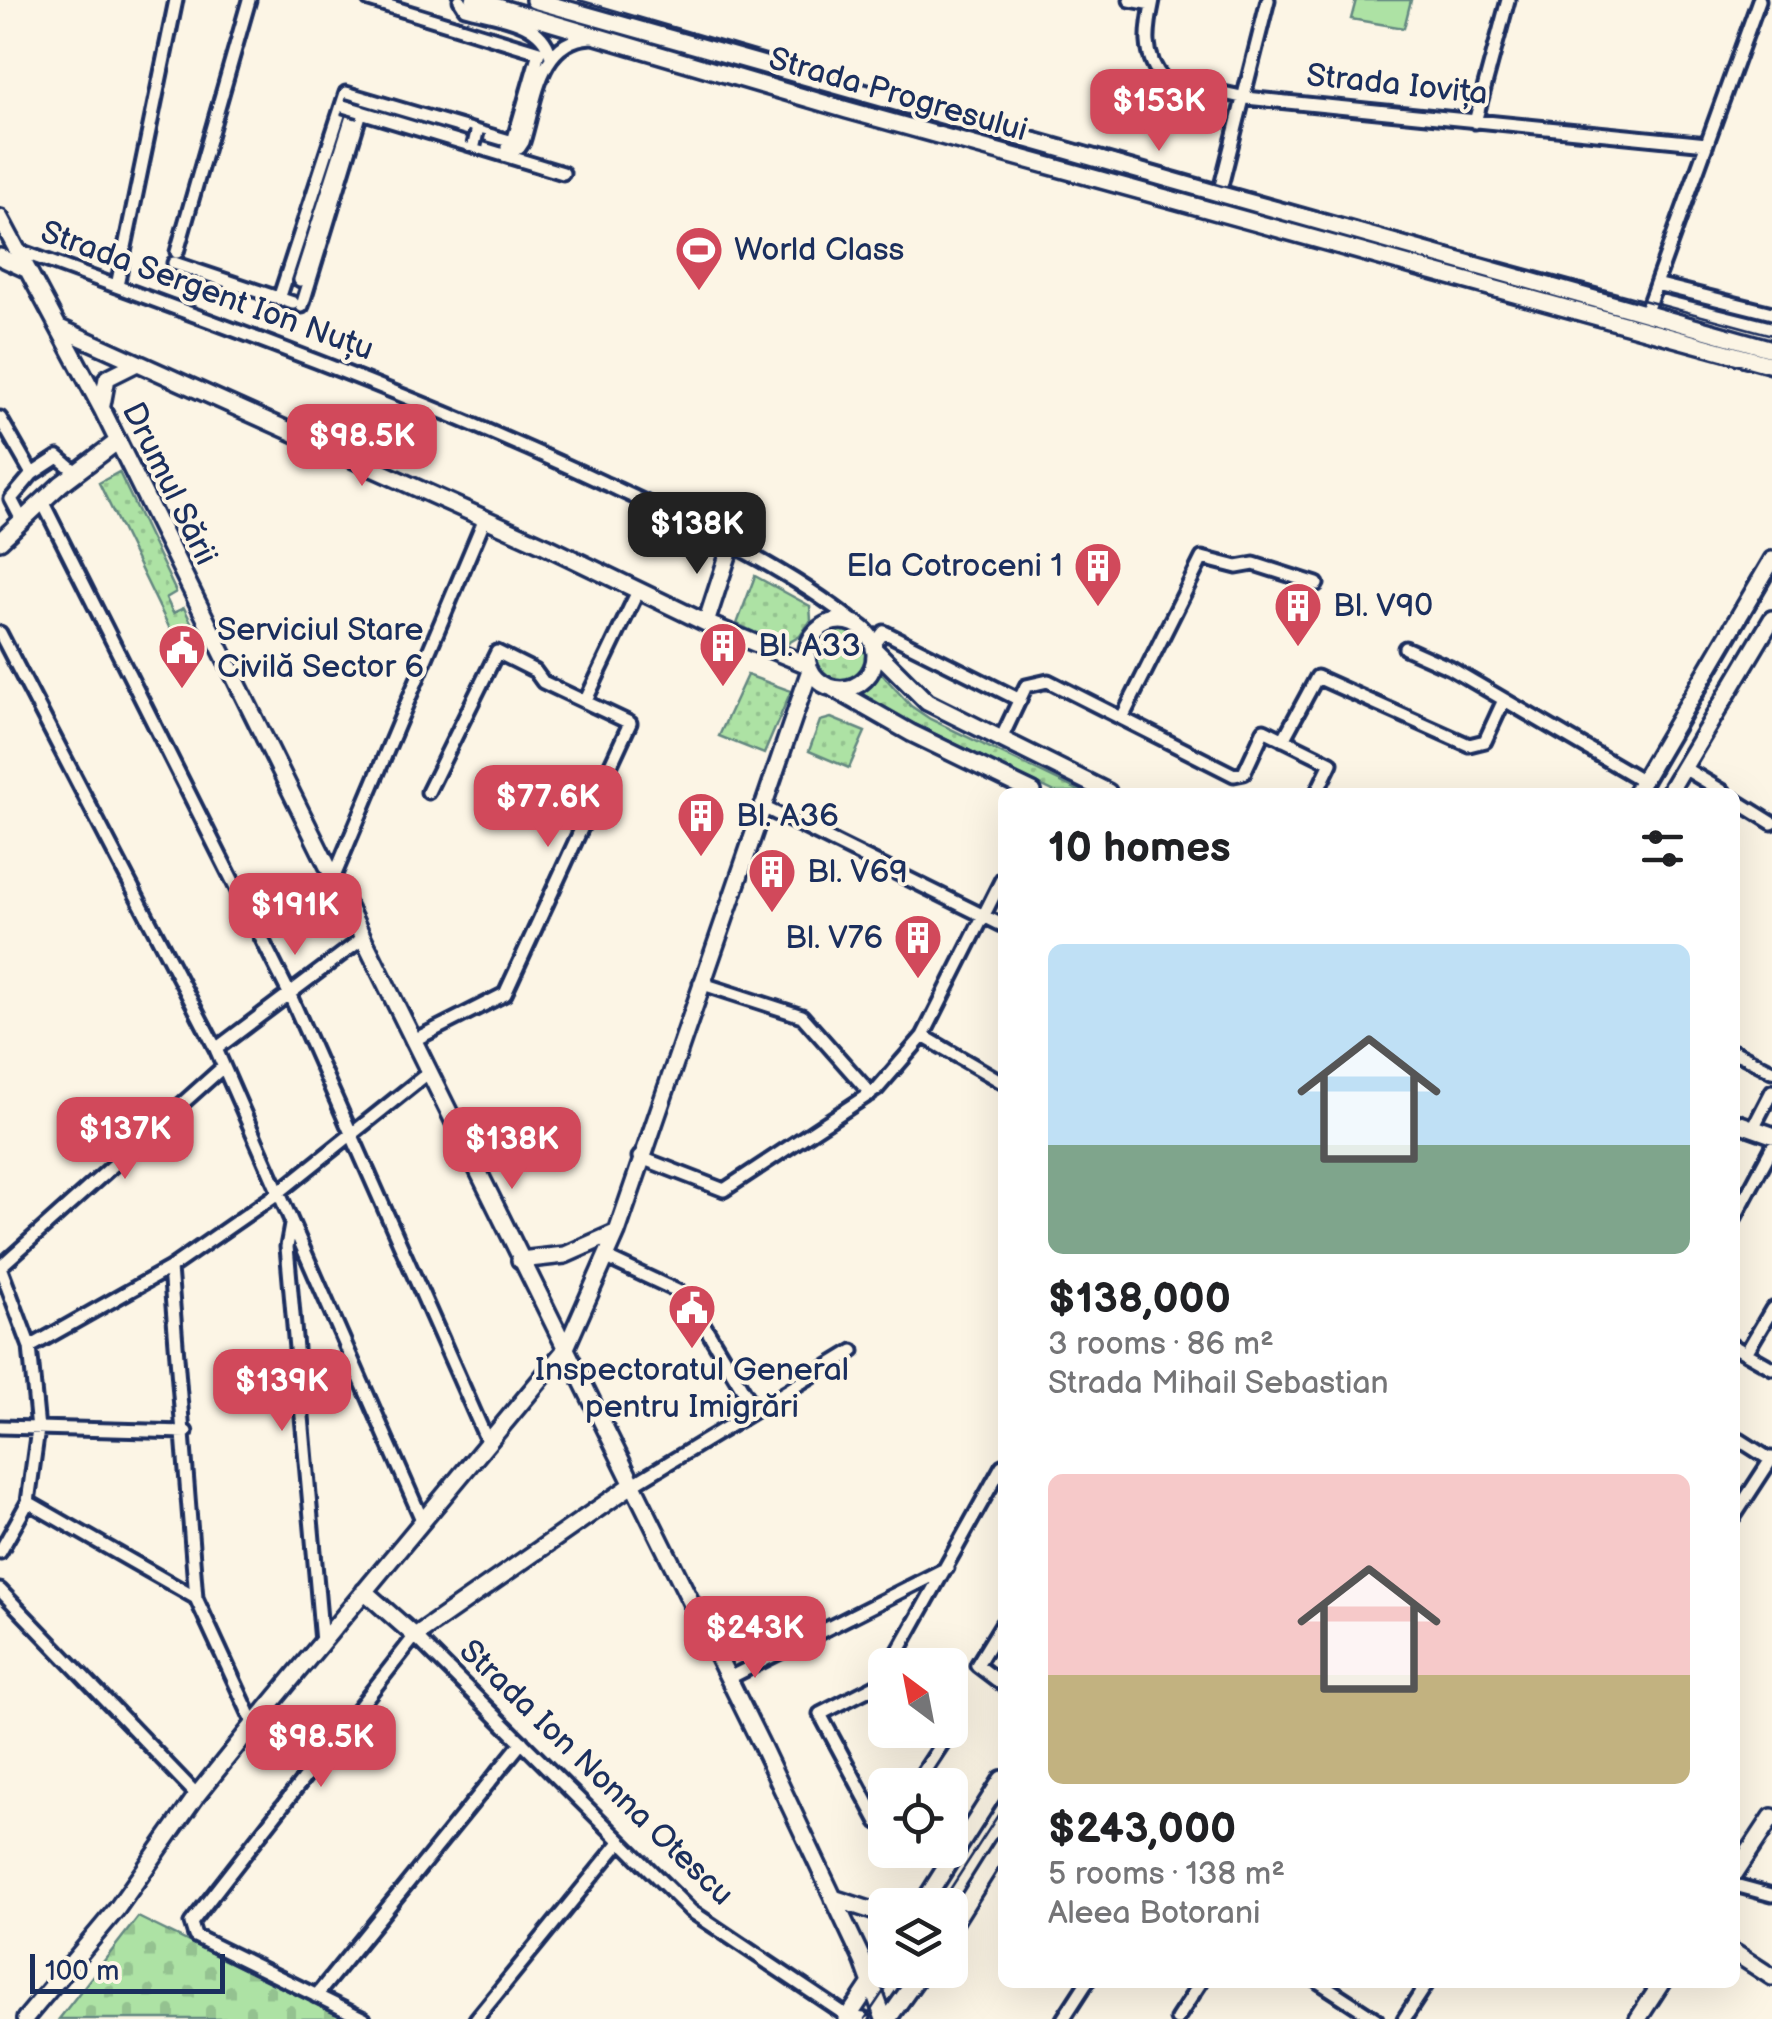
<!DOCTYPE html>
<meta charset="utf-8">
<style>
body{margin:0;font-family:"Balsamiq Sans",sans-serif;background:#f2f2f2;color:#202124;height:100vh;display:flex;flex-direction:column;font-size:38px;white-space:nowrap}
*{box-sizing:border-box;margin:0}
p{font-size:32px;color:#757577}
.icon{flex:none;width:55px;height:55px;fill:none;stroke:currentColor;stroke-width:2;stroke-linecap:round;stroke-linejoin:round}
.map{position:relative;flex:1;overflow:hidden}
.side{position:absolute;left:998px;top:788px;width:742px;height:1200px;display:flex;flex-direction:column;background:#fff;border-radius:15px;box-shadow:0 10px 40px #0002}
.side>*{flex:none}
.needle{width:65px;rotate:328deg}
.controls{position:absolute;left:868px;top:1648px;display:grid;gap:20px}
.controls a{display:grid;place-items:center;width:100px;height:100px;border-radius:15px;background:#fff;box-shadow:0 10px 40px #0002;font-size:50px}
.scale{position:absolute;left:30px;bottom:25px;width:195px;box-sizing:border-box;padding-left:10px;border:5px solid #1b2f5e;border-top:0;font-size:28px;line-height:35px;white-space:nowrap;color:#1b2f5e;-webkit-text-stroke:8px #fcf5e5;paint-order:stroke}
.price{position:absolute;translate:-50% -85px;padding:0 22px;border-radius:20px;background:#d1495b;color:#fff;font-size:32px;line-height:65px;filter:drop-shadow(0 2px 5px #0008)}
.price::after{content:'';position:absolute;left:50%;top:60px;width:30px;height:22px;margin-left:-15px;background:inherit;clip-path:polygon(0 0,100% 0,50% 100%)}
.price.on{background:#222;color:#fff}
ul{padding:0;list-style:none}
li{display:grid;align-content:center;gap:20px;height:530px;padding:0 50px}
li span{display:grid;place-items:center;height:310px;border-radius:15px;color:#555}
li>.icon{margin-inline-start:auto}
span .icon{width:180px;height:180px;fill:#fffc;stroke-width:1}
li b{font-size:42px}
h2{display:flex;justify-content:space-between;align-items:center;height:120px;padding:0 50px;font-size:42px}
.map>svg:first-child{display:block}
.grass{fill:url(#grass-dots);stroke:#648881;stroke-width:2.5}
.cemetery{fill:url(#cemetery-stones);stroke:#648881;stroke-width:2.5}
.garden{fill:#ade2a4;stroke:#648881;stroke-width:2.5}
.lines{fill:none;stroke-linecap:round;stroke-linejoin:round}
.street-casing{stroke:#1b2f5e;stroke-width:19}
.secondary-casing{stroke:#1b2f5e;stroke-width:22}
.street{stroke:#fcf5e5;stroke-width:11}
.secondary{stroke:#fcf5e5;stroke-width:15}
.tram{stroke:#1b2f5e;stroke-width:2.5}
.street-bridge-casing{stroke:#1b2f5e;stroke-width:19;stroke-linecap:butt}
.street-bridge{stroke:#fcf5e5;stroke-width:11}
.labels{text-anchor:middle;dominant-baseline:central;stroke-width:8;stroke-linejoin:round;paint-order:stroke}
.street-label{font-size:32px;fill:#1b2f5e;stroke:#fcf5e5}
.poi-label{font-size:32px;fill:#1b2f5e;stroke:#fcf5e5;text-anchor:start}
</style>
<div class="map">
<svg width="1772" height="2019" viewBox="0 0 1772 2019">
<defs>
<pattern id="grass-dots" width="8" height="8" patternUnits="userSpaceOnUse" patternTransform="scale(2.5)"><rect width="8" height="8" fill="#ade2a4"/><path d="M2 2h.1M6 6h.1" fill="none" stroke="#94c290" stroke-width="1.8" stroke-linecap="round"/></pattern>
<pattern id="cemetery-stones" width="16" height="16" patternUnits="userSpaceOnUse" patternTransform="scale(2.5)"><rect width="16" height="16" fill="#ade2a4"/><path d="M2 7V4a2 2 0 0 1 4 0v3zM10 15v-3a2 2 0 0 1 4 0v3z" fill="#94c290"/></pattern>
</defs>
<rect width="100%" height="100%" fill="#fcf5e5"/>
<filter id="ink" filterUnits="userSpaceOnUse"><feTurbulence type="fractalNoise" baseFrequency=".01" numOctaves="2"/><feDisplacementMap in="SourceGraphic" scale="20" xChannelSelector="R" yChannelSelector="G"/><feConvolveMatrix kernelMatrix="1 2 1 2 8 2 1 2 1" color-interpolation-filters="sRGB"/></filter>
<g filter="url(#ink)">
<!-- grass -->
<path class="grass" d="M119 472 176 592 166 598 173 613 184 608 206 652 186 662 99 483Z
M755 576 810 606 811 620 800 636 783 646 737 624Z
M817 655a24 24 0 1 1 48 0a24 24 0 1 1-48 0Z
M880 672 911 706 930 719 1082 792H1055L861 698 859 692Z
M747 675 791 691 764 754 719 736Z
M831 718 865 732 849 768 809 751 820 721Z"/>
<!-- cemetery -->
<path class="cemetery" d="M138 1917 346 2019H59Z"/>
<!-- garden -->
<path class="garden" d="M1356 0H1411L1404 28 1351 19Z"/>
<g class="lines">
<!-- street casing -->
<g class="street-casing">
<path id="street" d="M460 0 465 8C495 17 541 19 550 54
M1130 0 1152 4
M1153 0C1147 29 1142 56 1164 80L1246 98 1707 144
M1475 122 1508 0
M507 147 519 148 523 142C536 101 538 40 591 37
M1219 194 1268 0
M17 250C215 322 411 393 602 482 690 523 784 565 859 626
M177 252 249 0
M174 263 293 303
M300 280 356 104
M1656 284 1772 313
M117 286 176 0
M279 299 346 93 513 142 539 52 369 0
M302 306 361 112 563 173
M1645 314 1759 0
M0 418 32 474
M42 501 289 993 488 1443
M22 520 11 499 32 474 58 457 76 472
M0 633 216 1049 423 1522
M873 646 884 632 1020 700
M1405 648 1450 668 1643 781
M585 702 638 591
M1122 718 1202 558 1237 567 1254 564 1317 584
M1001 739 1026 686 1048 681 1234 775 1244 773 1264 730 1331 763 1317 792
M1283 740 1317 677 1469 745 1485 741 1503 702
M1684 768 1724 792
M1735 800 1772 823
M761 806 1002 925
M333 879 485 518
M700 983 802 1016 871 1094
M923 1036 1002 1082
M412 1041 505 994 630 723 543 682 535 671 497 652 428 792
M216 1049 362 939
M1735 1052 1772 1071
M1754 1126 1772 1091
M639 1157 724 1190 877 1089 923 1036 1002 879
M1735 1217 1772 1148
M291 1225 287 1247 322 1642
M607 1258 686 1295 755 1410
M0 1267 223 1067
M170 1268 196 1598 254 1724
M30 1347 170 1268 278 1193 428 1073
M1735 1347 1772 1368
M1746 1353 1772 1309
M0 1427 186 1432
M1735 1437 1771 1460
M632 1485 853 1351
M28 1502 196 1598
M1735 1515 1772 1458
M0 1552 28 1502 38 1429 30 1347 0 1267
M0 1590 197 1795
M1002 1624 977 1665 1002 1684
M891 1665 1002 1466
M885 1676 881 1683 820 1714 878 1822 885 1825
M729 1678 947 1568
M915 1785 946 1738 943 1730
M1735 1885 1772 1895
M1319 1982 1376 2019
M316 1996 522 1742
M364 2019 195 1936 191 1923 415 1636 691 1911 849 2017 863 2019
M476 2019 620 1842
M1063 2019 1087 1982
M1177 2019 1201 1982
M1404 2019 1428 1982"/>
</g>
<!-- secondary casing -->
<g class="secondary-casing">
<path id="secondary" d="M474 0 847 110 1772 365
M534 0 1772 349
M0 218 102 409 761 1744 863 1961 884 2019
M0 257 28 270
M60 328 546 546 706 623 808 665
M102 405 107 378 135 364
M0 541 61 484 118 441
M807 655a34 34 0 1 1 68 0a34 34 0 1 1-68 0Z
M706 623 731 546
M874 649 927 702 1108 792
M834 689 911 733 1033 792
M1636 792 1772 560
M1669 792 1772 619
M1735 1122 1772 1135
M520 1260 565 1255 617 1232
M364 1591 415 1636 632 1485
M1735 1873 1772 1817
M833 1898 885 1915
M922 1905 1002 1779
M950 1929 1002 1846
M1735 1953 1772 1977
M25 2019 116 1910 197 1795 254 1724 565 1350 617 1232 810 670
M847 2019 885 1962
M888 2019 923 1970
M1638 2019 1662 1982"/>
</g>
<!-- street -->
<use href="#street" class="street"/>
<!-- secondary -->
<use href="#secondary" class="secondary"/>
<!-- tram -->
<path class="tram" d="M579 0 1222 186 1772 335
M1649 792 1772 580
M940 1905 1002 1809
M865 2019 898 1970"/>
<!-- street-bridge casing -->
<g class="street-bridge-casing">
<path id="street-bridge" d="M343 106 360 111
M474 145 477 132"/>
</g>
<!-- street-bridge -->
<use href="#street-bridge" class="street-bridge"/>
</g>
</g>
<!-- icons -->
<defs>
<g id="stadium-pin" transform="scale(2.5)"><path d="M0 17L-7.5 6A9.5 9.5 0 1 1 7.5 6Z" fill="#d1495b" stroke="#fcf5e5"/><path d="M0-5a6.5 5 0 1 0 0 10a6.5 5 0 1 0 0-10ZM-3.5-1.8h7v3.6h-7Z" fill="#fff"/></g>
<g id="building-pin" transform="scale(2.5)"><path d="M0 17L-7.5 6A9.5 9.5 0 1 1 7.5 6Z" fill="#d1495b" stroke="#fcf5e5"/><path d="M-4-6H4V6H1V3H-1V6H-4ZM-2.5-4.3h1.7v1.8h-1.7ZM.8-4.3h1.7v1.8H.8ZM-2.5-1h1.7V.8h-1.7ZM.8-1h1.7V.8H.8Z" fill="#fff"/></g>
<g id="civic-pin" transform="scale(2.5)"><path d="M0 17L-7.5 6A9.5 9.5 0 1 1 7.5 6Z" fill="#d1495b" stroke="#fcf5e5"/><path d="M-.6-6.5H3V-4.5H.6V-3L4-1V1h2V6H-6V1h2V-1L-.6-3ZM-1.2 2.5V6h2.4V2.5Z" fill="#fff"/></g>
</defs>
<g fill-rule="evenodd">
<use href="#stadium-pin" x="699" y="250"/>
<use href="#building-pin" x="1098" y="566"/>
<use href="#building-pin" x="1298" y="606"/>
<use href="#building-pin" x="723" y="646"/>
<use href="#civic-pin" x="182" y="648"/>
<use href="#building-pin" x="701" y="816"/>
<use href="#building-pin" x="772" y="872"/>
<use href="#building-pin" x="918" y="938"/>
<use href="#civic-pin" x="692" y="1308"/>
</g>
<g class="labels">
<!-- street labels -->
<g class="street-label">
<text transform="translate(1397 85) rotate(6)">Strada Iovița</text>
<text transform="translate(898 95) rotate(16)">Strada Progresului</text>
<text transform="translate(207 291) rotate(20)">Strada Sergent Ion Nuțu</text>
<text transform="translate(169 484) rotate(64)">Drumul Sării</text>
<text transform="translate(596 1773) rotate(44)">Strada Ion Nonna Otescu</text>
</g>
<!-- poi labels -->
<g class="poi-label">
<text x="734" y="250">World Class</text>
<text x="1063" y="566" text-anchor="end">Ela Cotroceni 1</text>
<text x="1333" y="606">Bl. V90</text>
<text x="217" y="630">Serviciul Stare<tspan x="217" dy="37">Civilă Sector 6</tspan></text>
<text x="758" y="646">Bl. A33</text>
<text x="736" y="816">Bl. A36</text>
<text x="807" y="872">Bl. V69</text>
<text x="883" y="938" text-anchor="end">Bl. V76</text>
<text x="692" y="1370" text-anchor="middle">Inspectoratul General<tspan x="692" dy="37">pentru Imigrări</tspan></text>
</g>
</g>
</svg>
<div class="controls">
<a><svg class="needle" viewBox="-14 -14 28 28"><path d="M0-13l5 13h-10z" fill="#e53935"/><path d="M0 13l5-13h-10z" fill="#757577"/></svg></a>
<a><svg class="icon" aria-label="locate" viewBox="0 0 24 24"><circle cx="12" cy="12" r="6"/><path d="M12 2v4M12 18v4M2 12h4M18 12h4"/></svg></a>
<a><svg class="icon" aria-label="layers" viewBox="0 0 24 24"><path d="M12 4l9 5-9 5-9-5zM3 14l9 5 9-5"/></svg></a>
</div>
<div class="scale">100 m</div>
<b class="price" style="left:1159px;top:154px">$153K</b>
<b class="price" style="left:362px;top:489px">$98.5K</b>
<b class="price on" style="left:697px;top:577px">$138K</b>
<b class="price" style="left:548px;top:850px">$77.6K</b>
<b class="price" style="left:295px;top:958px">$191K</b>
<b class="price" style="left:125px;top:1182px">$137K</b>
<b class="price" style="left:512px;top:1192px">$138K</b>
<b class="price" style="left:282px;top:1434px">$139K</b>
<b class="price" style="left:755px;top:1681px">$243K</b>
<b class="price" style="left:321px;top:1790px">$98.5K</b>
<section class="side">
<h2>10 homes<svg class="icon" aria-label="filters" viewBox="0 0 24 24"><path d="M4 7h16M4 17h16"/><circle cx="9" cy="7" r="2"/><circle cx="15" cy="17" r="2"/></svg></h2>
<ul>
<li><span style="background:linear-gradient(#bfe0f5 65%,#7fa58c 0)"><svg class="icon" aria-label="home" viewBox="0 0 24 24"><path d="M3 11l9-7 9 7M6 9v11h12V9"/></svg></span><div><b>$138,000</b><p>3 rooms · 86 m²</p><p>Strada Mihail Sebastian</p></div></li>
<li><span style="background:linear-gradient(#f6c9c9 65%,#c2b280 0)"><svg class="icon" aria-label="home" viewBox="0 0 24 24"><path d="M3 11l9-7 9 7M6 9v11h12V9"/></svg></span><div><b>$243,000</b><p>5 rooms · 138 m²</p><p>Aleea Botorani</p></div></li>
</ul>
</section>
</div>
